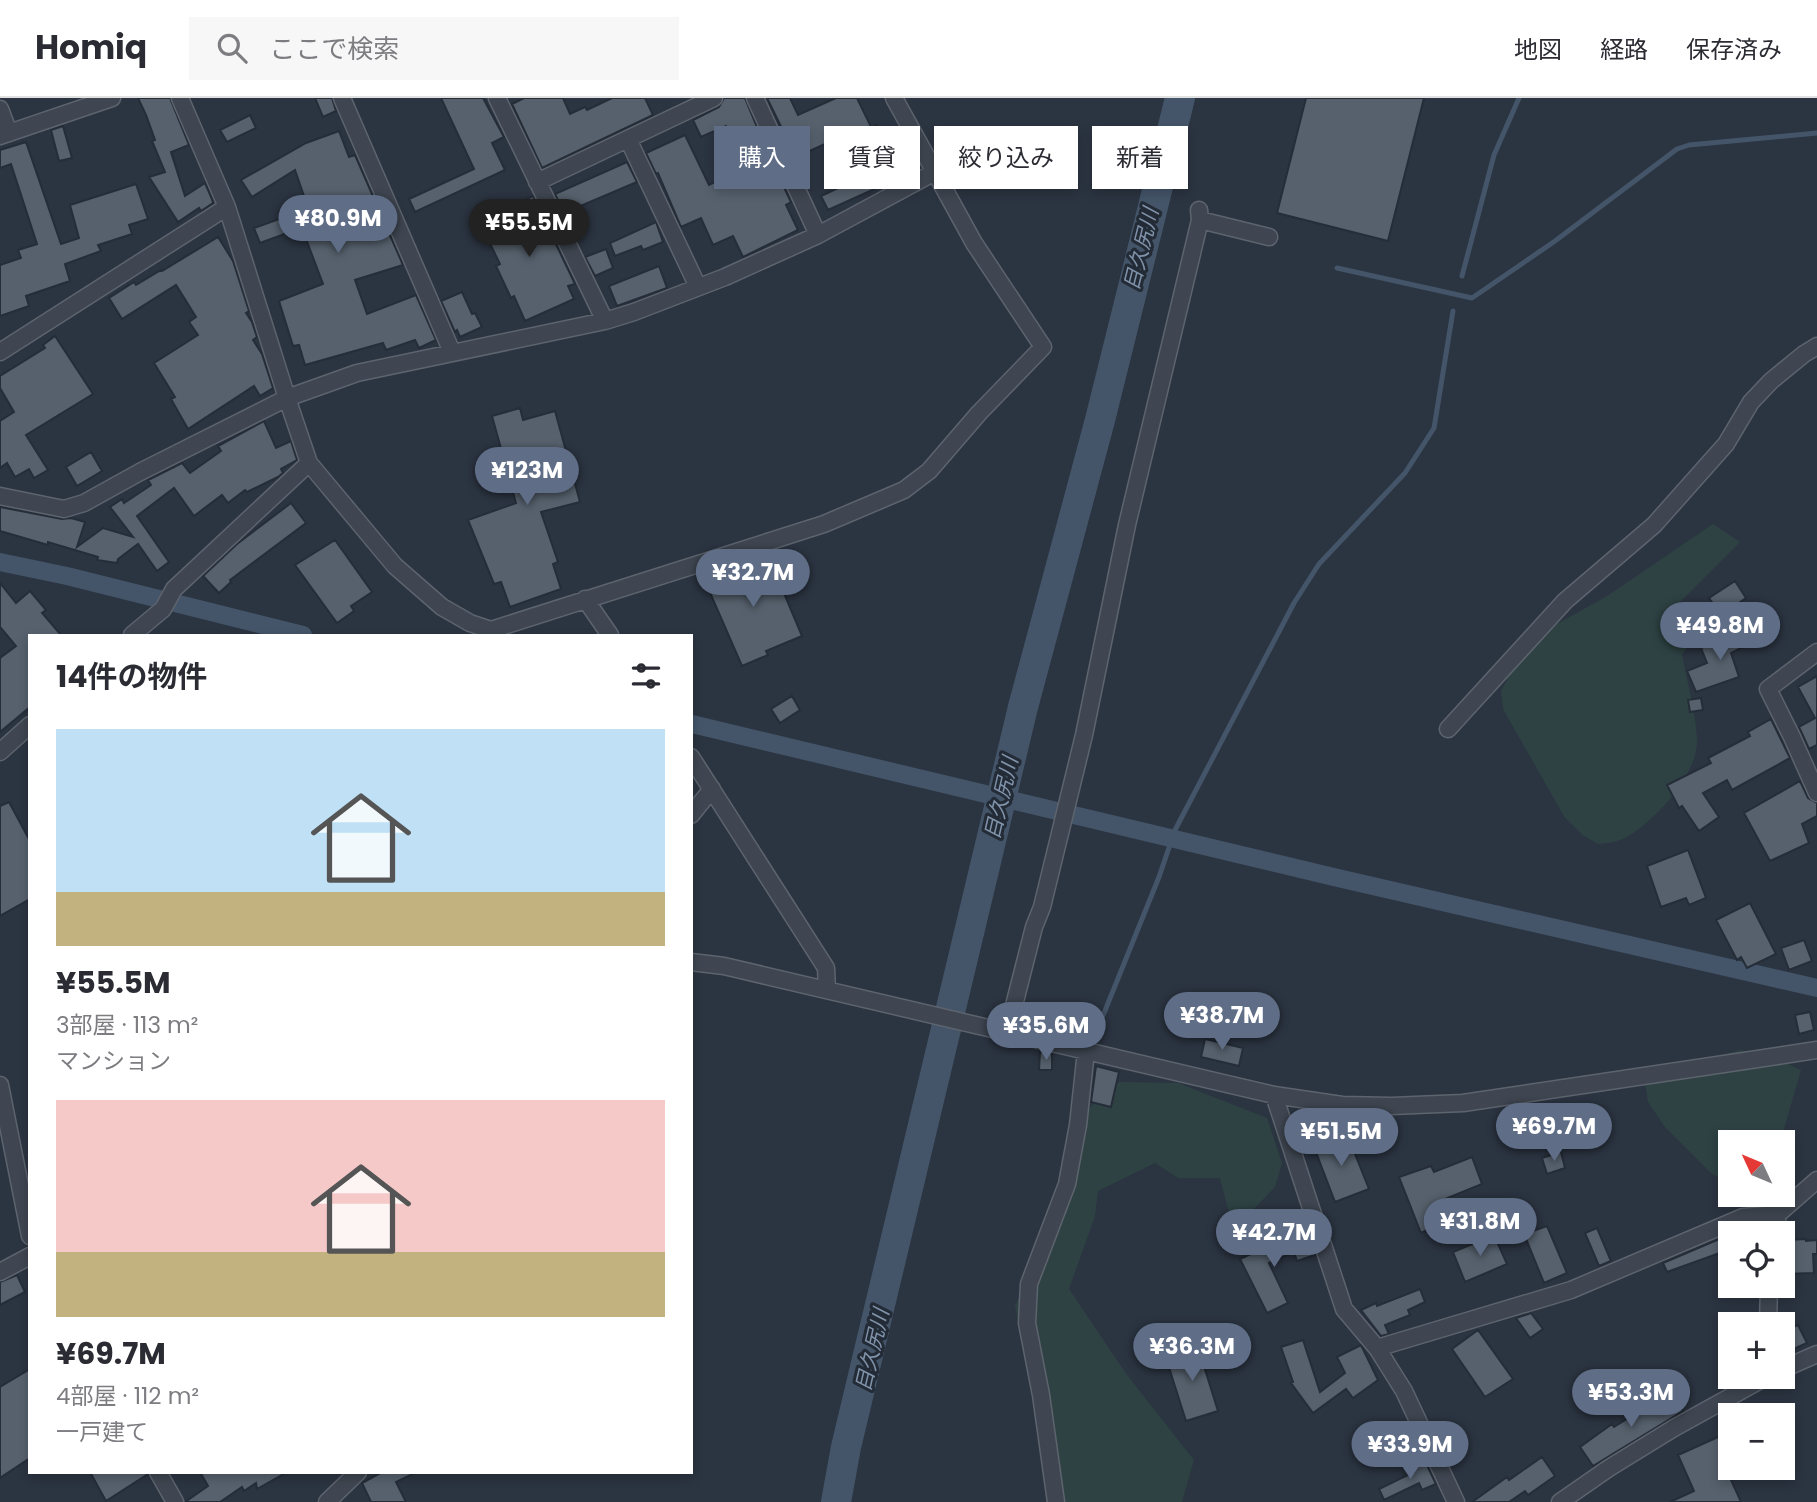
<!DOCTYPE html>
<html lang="ja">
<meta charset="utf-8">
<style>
body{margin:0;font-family:Poppins,"Noto Sans JP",sans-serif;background:#f7f7f7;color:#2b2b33;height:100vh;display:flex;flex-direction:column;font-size:26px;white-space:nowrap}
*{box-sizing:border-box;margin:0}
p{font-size:23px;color:#7c7c81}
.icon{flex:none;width:38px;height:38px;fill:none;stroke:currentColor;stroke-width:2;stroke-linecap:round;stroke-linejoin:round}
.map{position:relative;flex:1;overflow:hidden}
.drawer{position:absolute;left:28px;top:536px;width:665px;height:840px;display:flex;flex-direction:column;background:#fff;border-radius:0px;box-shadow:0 4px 10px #0003}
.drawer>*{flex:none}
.banner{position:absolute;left:714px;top:28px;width:665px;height:63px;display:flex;gap:14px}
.needle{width:46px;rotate:314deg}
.tools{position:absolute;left:1718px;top:1032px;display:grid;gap:14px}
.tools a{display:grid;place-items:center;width:77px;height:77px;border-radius:0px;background:#fff;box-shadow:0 4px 10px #0003;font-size:35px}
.price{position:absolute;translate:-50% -60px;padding:0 16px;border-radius:24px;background:#5f6d87;color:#fff;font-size:23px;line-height:46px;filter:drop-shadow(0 2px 4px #0008)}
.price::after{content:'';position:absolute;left:50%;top:42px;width:21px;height:16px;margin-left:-10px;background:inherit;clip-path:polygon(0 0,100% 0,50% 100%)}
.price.selected{background:#222;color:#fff}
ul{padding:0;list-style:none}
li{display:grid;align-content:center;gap:14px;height:371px;padding:0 28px}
li span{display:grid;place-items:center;height:217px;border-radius:0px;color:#555}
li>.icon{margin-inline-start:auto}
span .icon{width:126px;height:126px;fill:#fffc;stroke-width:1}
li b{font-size:30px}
h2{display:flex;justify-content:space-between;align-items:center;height:84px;padding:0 28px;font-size:30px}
.chip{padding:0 24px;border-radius:0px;background:#fff;box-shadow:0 4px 10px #0003;font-size:24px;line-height:63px}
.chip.selected{background:#5f6d87;color:#fff}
header{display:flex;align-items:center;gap:42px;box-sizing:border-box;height:98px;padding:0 35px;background:#fff;border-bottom:2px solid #e1e1e2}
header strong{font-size:33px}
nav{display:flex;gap:38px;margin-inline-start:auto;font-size:24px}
.search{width:490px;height:63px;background:#f7f7f7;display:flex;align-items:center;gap:18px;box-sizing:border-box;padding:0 24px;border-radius:0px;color:#7c7c81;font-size:26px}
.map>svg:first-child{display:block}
.green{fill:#2e4243}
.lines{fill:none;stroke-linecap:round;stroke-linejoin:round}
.stream{stroke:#445569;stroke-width:5}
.canal{stroke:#445569;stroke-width:18}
.river{stroke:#445569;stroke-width:30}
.building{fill:#56616d;stroke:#252d38;stroke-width:2}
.minor-casing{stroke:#5d646e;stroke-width:19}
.minor{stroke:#3f4651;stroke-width:16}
.labels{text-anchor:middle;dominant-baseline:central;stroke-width:6;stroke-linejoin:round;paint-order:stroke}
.water-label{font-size:21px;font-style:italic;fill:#8093aa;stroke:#232b36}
</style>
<header>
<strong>Homiq</strong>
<div class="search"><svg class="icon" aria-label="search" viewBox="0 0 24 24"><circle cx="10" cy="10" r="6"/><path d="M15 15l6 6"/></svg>ここで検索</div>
<nav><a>地図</a><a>経路</a><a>保存済み</a></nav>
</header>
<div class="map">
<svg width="1817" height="1404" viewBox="0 0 1817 1404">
<rect width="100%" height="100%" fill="#2b3441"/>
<!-- green -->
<path class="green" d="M1713 426 1740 444 1673 511 1702 532 1682 556C1687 584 1696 614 1697 642 1698 677 1653 725 1625 740 1617 744 1607 745 1598 746L1584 738 1565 720 1503 611 1501 593 1511 574 1557 526 1607 498Z
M1740 952 1767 956 1801 972 1780 1045H1731V1085L1712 1076 1665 1029 1648 1004 1645 984 1680 968Z
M1120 984 1178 985 1267 1020 1282 1065 1275 1089 1251 1114 1230 1119 1220 1080H1178L1155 1065 1098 1093 1095 1118 1069 1191 1127 1277 1194 1362 1182 1404H1062L1035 1311 1015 1208 1055 1114 1086 1014 1108 990Z"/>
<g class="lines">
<!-- stream -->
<path class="stream" d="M1337 170 1472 200 1555 143 1677 51 1689 47 1817 35
M1462 178 1494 57 1519 0
M1098 930 1159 779 1175 732 1294 505 1319 466 1405 375 1434 330 1453 213"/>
<!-- canal -->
<path class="canal" d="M0 464 67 478 303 537
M692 626 1338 780 1817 890"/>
<!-- river -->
<path class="river" d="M836 1404 846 1349 1023 609 1100 322 1180 0"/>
</g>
<!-- building -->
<path class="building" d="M138 0H170L189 47 171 54 185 98 205 85 212 101 213 105 201 113 199 110 178 124 149 79 165 74 152 43 155 42 146 17Z
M315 0H332L336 13 323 19Z
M441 0H483L504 39 492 45 505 72 415 114 409 101 474 71Z
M524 0H563L570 16 585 9 587 12 612 0H645L653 17 542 70 512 6Z
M724 0H745L757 29 754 34 767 62H771L791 104 786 107 798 132 743 159 733 138 713 147 701 120 681 129 658 75 656 76 646 55 685 37 709 87 746 69 726 28 701 39 693 22 719 9Z
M767 0H790L798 17 836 0H857L872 31 876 27 892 46 883 53 899 80 828 112 821 98 881 70 852 34 796 59Z
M1306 0H1424L1388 143 1277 115Z
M250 17 256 30 227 44 220 32Z
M63 28 72 60 59 63 51 32Z
M339 33 349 59 355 57 403 167 355 182 367 216 416 197 436 242 419 250 415 242 386 252 383 245 305 267 299 247 293 248 279 203 323 186 303 133 291 137 290 134 260 145 254 130 285 119 282 113 306 104 295 72 252 99 241 82 306 45Z
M26 44 61 146 79 140 70 107 136 86 148 121 129 127 132 136 98 147 101 153 65 166 70 183 26 198 29 208 0 218V167L21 160 18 152 37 146 11 66 0 70V52Z
M627 64 637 84 564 115 555 96Z
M533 98 575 186 568 188 574 201 525 223 514 198 511 200 496 168 500 166 479 123Z
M656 124 663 144 643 152 641 148 615 158 610 145Z
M218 139 233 163 249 213 246 215 252 224 257 239 253 242 262 256 273 290 260 298 254 288 188 331 171 301 175 299 154 265 198 237 189 224 196 219 176 187 122 221 109 200 134 184 136 187 161 172 162 173Z
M606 151 613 170 595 178 585 159Z
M659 168 667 190 617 208 609 188Z
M462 194 472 216 475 215 482 229 460 239 457 232 455 234 441 203Z
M55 238 93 296 26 337 48 372 34 380 29 371 15 379 7 365 0 370V323L14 314 0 290V278L45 250 43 247Z
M520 310 523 322 555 313 580 404 541 414 558 464 553 466 561 491 510 509 501 484 494 486 468 422 516 405 492 318Z
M264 323 276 350 291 343 297 362 281 371 283 375 278 379 247 394 245 392 228 405 222 397 194 418 174 390 137 418 169 464 157 473 138 446 118 461 117 465 97 462 98 459 48 444V447L0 433V409L62 421 71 420 85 424 77 449 103 430 133 439 110 409 122 401 124 405 151 387 148 382 182 365 190 375 221 353 218 348Z
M91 354 102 373 77 388 66 369Z
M291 405 306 425 230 482 231 484 219 495 203 478 237 446Z
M335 442 372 494 351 508 354 513 337 525 295 467Z
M768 457 802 538 766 553 768 557 742 568 704 481 729 470 731 473Z
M1735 483 1746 500 1721 517 1709 500Z
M0 485 16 505 30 493 46 512 42 515 61 537H30V609L0 634V560L16 548 0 529Z
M1751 530 1757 542 1731 555 1739 579 1696 594 1687 573 1707 565 1701 550 1726 541 1727 543Z
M1817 578V647L1809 651 1799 629 1815 620 1798 589Z
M792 598 800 612 780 625 771 611Z
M1701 600 1703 612 1690 614 1688 602Z
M1771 621 1790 660 1732 692 1727 682 1703 695 1719 719 1699 733 1682 708 1679 710 1667 687 1711 665 1708 660 1750 638 1748 634Z
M1800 683 1808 700 1817 705V718L1802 726 1809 745 1770 763 1744 715Z
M9 704 30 743V801L0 818V708Z
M1688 752 1706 800 1689 807 1686 800 1661 809 1647 768Z
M1750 805 1776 856 1747 870 1741 859 1737 862 1716 822Z
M1804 842 1812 863 1789 872 1781 850Z
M1810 914 1814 932 1799 936 1795 917Z
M1205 941 1243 950 1239 968 1201 959Z
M1040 954 1052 956V972H1039Z
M1096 968 1119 974 1111 1009 1091 1004Z
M1347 1036 1369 1091 1335 1104 1314 1049Z
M1561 1054 1565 1070 1547 1076 1542 1060Z
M1472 1059 1482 1086 1445 1101 1453 1119 1421 1135 1399 1079 1431 1068 1434 1074Z
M1547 1128 1567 1175 1544 1185 1524 1136Z
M1597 1130 1611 1163 1599 1168 1585 1135Z
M1308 1136 1315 1157 1297 1163 1294 1154 1269 1165 1288 1205 1267 1215 1240 1161 1270 1147 1271 1148Z
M1731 1136V1151L1667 1174 1663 1165Z
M1494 1137 1507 1166 1465 1184 1453 1154Z
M1806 1141V1143L1817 1142V1156H1813L1814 1175 1783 1176V1159H1789L1788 1142Z
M17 1177 25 1194 0 1207V1184Z
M1420 1191 1425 1204 1408 1212 1410 1217 1385 1227 1389 1236 1381 1238 1361 1212 1376 1205 1377 1208Z
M1531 1215 1543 1231 1530 1240 1516 1220Z
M1798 1227 1807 1245 1787 1254 1783 1245V1233Z
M1478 1232 1513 1281 1485 1299 1452 1251Z
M1303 1242 1320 1294 1345 1275 1337 1259 1361 1247 1378 1282 1353 1300 1346 1291 1313 1315 1291 1285 1293 1284 1281 1249Z
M1197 1246 1218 1313 1186 1323 1165 1257Z
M30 1271V1360L0 1380V1289Z
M1670 1294 1683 1313 1593 1368 1580 1349 1612 1326 1614 1329Z
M1727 1335 1731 1342V1371L1727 1373 1741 1404H1670L1694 1393 1678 1357Z
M1542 1359 1555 1378 1528 1397 1525 1393 1509 1404H1472L1507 1379 1509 1382Z
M1425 1363 1436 1386 1422 1392 1419 1385 1384 1402 1379 1391 1414 1374 1412 1370Z
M90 1374H148V1376L106 1403Z
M200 1374H287L257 1391 256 1385 244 1393 242 1389 220 1404H185L208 1388Z
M382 1374H417L396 1384 406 1404H371L362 1385Z"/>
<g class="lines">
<!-- minor casing -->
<g class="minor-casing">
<path id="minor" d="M180 0 227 109 287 300 357 275 605 223 634 214 725 179 818 137 935 74 894 0
M342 0 452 254
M497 0 605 223
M755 0 818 137
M0 11 9 35
M0 38 112 0
M628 41 698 189
M537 84 714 0
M1200 122 1269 139
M0 254 227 109
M0 398 64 411 84 405 140 374 287 300 309 365 395 468 442 509 470 525 491 532 824 426 904 392 929 373 979 315 1043 249 974 145 935 74
M585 501 610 537
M132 537 163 511 174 491 309 365
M1817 554 1768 591 1792 639 1817 695
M1448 631 1565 503 1654 427 1726 346 1751 304 1771 283 1804 256 1817 248
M0 654 30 627
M691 659 826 870 827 892
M691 717 712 691
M691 864 724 868 1274 997 1342 1007 1392 1008 1463 1005 1817 952
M1007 935 1034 829 1042 809 1084 637 1127 427 1200 122 1199 112
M0 987 30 1138
M1274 997 1344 1211 1377 1250 1404 1293 1456 1404
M1775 1136 1778 1116 1817 1082
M0 1174 30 1158
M1768 1227 1769 1188
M1377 1250 1571 1192 1743 1119 1778 1116
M1783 1271 1817 1256
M158 1374 175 1404
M327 1404 358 1374
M1056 1404 1041 1297 1027 1225 1029 1186 1067 1086 1078 1027 1086 953
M1560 1404 1609 1370 1674 1330 1766 1279"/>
</g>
<!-- minor -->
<use href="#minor" class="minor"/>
</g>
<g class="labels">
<!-- water labels -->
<g class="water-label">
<text transform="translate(1141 151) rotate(-76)">目久尻川</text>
<text transform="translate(1001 700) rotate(-77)">目久尻川</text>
<text transform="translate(872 1252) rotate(-77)">目久尻川</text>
</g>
</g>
</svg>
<div class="tools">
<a><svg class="needle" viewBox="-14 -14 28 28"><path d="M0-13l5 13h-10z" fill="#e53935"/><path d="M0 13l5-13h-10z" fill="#7c7c81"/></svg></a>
<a><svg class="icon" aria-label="locate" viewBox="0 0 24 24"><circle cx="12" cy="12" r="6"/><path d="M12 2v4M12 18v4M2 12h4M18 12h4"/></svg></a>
<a>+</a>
<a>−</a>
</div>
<b class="price" style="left:338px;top:157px">¥80.9M</b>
<b class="price selected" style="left:529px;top:161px">¥55.5M</b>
<b class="price" style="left:527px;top:409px">¥123M</b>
<b class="price" style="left:753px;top:511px">¥32.7M</b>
<b class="price" style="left:1720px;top:564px">¥49.8M</b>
<b class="price" style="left:1222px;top:954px">¥38.7M</b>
<b class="price" style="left:1046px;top:964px">¥35.6M</b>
<b class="price" style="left:1554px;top:1065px">¥69.7M</b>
<b class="price" style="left:1341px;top:1070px">¥51.5M</b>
<b class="price" style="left:1480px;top:1160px">¥31.8M</b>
<b class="price" style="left:1274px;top:1171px">¥42.7M</b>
<b class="price" style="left:1192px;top:1285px">¥36.3M</b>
<b class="price" style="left:1631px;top:1331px">¥53.3M</b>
<b class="price" style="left:1410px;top:1383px">¥33.9M</b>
<div class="banner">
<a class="chip selected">購入</a>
<a class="chip">賃貸</a>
<a class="chip">絞り込み</a>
<a class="chip">新着</a>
</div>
<section class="drawer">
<h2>14件の物件<svg class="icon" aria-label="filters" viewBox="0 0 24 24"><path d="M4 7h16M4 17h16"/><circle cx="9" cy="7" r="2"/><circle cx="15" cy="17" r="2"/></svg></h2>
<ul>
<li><span style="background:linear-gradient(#bfe0f5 75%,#c2b280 0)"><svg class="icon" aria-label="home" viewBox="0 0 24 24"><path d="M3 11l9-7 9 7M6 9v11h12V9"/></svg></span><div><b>¥55.5M</b><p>3部屋 · 113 m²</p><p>マンション</p></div></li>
<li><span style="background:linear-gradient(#f6c9c9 70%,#c2b280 0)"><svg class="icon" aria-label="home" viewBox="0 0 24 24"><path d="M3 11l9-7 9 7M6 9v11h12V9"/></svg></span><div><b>¥69.7M</b><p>4部屋 · 112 m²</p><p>一戸建て</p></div></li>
</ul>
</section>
</div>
